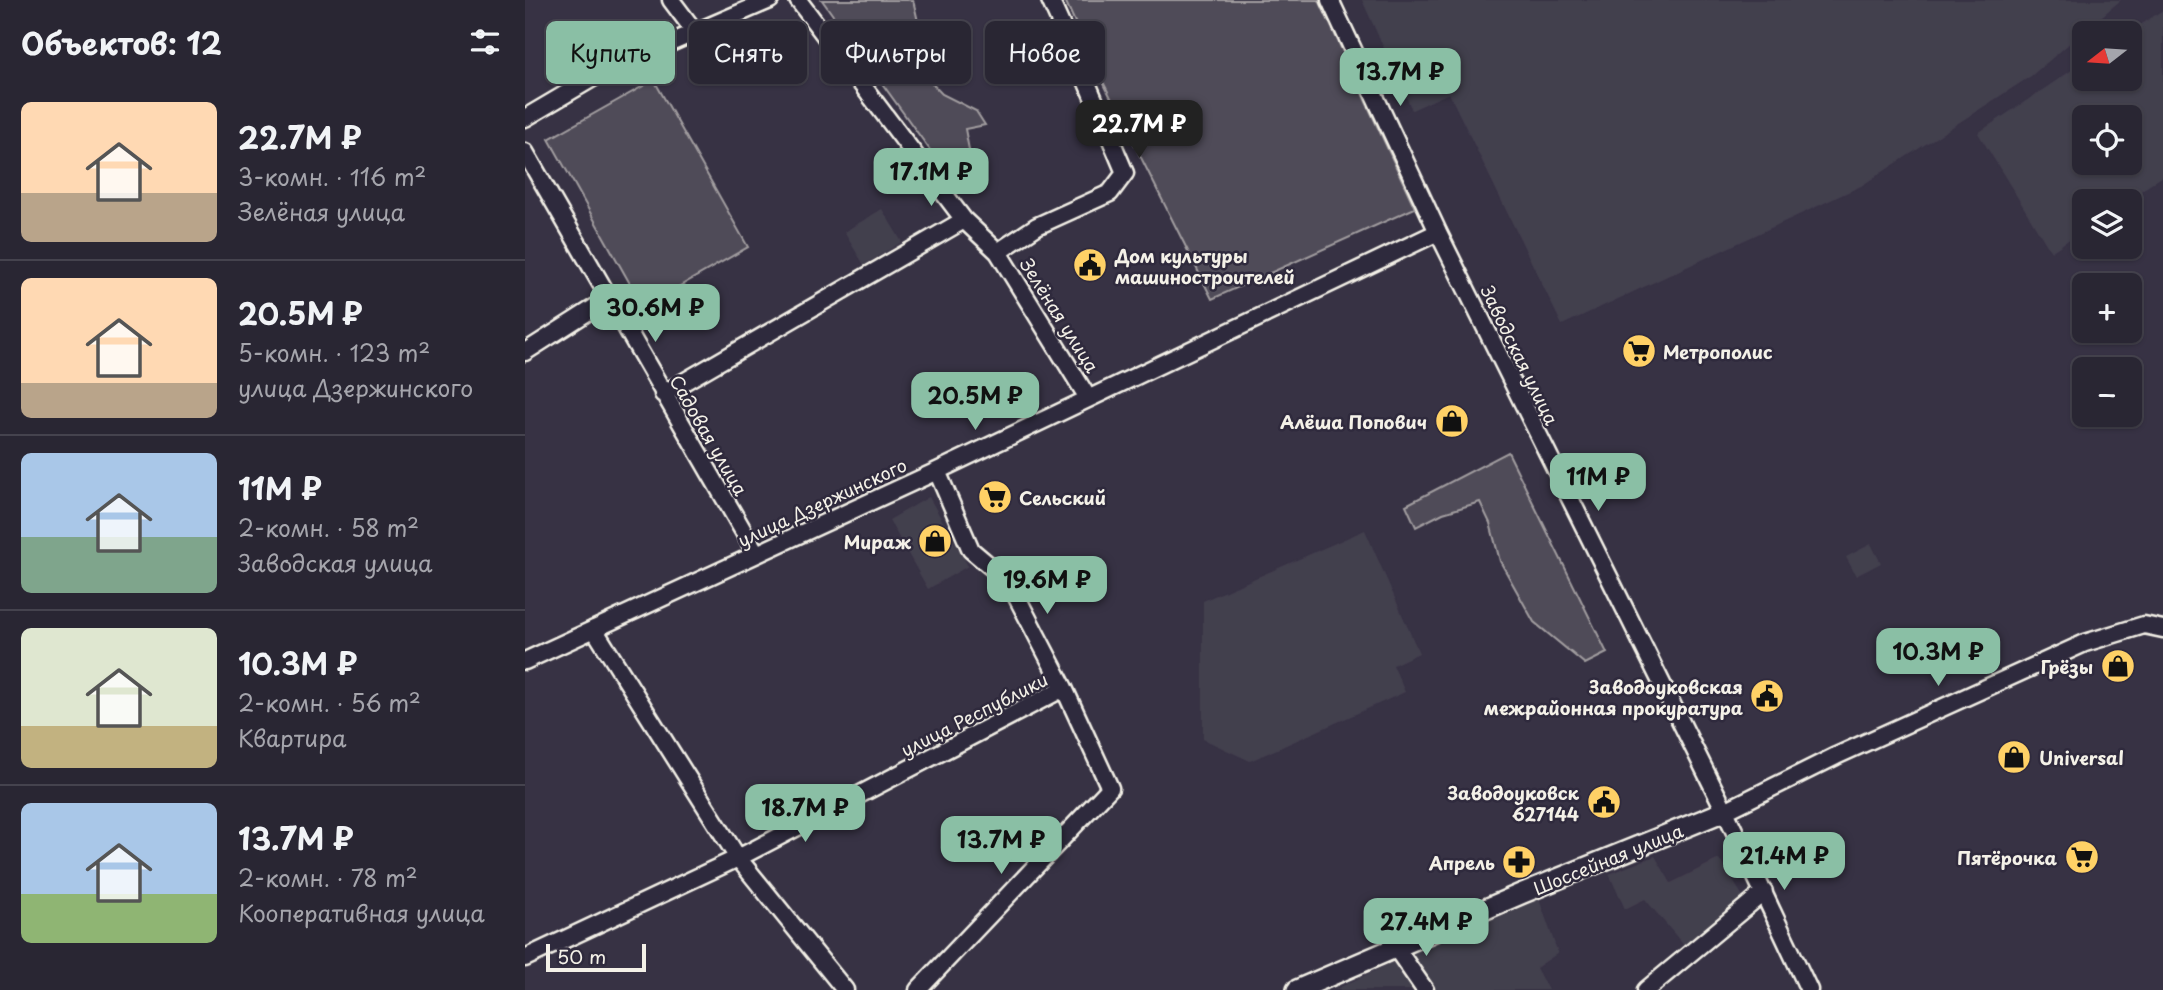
<!DOCTYPE html>
<html lang="ru">
<meta charset="utf-8">
<style>
body{margin:0;font-family:"Playpen Sans",sans-serif;background:#35323f;color:#f1f3f6;height:100vh;display:flex;flex-direction:column;font-size:26px;white-space:nowrap}
*{box-sizing:border-box;margin:0}
p{font-size:23px;color:#a5a5ac}
.icon{flex:none;width:38px;height:38px;fill:none;stroke:currentColor;stroke-width:2;stroke-linecap:round;stroke-linejoin:round}
.map{position:relative;flex:1;overflow:hidden}
.drawer{display:flex;flex-direction:column;background:#292633;width:525px}
.drawer>*{flex:none}
.hud{position:absolute;left:21px;top:21px;width:665px;height:63px;display:flex;gap:14px}
.needle{width:46px;rotate:253deg}
.tools{position:absolute;left:1547px;top:21px;display:grid;gap:14px}
.tools a{display:grid;place-items:center;width:70px;height:70px;border-radius:10px;background:#292633;box-shadow:0 2px 5px #0004,0 0 0 2px #45434e;font-size:35px}
.scale{position:absolute;left:21px;bottom:18px;width:100px;box-sizing:border-box;padding-left:7px;border:4px solid #f4f1e8;border-top:0;font-size:19px;line-height:24px;white-space:nowrap;color:#f4f1e8;-webkit-text-stroke:5px #2f2a3d;paint-order:stroke}
.price{position:absolute;translate:-50% -60px;padding:0 16px;border-radius:14px;background:#8abfa5;color:#111;font-size:23px;line-height:46px;filter:drop-shadow(0 2px 4px #0008)}
.price::after{content:'';position:absolute;left:50%;top:42px;width:21px;height:16px;margin-left:-10px;background:inherit;clip-path:polygon(0 0,100% 0,50% 100%)}
.price.on{background:#222;color:#fff}
ul{padding:0;list-style:none}
li{display:flex;align-items:center;gap:21px;height:175px;padding:0 21px}
li+li{border-top:2px solid #45434e}
li span{display:grid;place-items:center;flex:none;width:196px;height:140px;border-radius:10px;color:#555}
li>.icon{margin-inline-start:auto}
span .icon{width:84px;height:84px;fill:#fffc;stroke-width:1}
li b{font-size:30px}
h2{display:flex;justify-content:space-between;align-items:center;height:84px;padding:0 21px;font-size:30px}
.tag{padding:0 24px;border-radius:10px;background:#292633;box-shadow:0 2px 5px #0004,0 0 0 2px #45434e;font-size:24px;line-height:63px}
.tag.on{background:#8abfa5;color:#111}
main{display:flex;flex:1;min-height:0}
.map>svg:first-child{display:block}
.built{fill:#433f4e;fill-rule:evenodd}
.green{fill:#504b59;stroke:#a29ea0;stroke-width:2}
.lines{fill:none;stroke-linecap:round;stroke-linejoin:round}
.minor-casing{stroke:#f4f1e8;stroke-width:21}
.major-casing{stroke:#f4f1e8;stroke-width:24}
.minor{stroke:#2f2a3d;stroke-width:16}
.major{stroke:#2f2a3d;stroke-width:19}
.labels{text-anchor:middle;dominant-baseline:central;stroke-width:5;stroke-linejoin:round;paint-order:stroke}
.poi-label{font-size:18px;font-weight:bold;fill:#f4f1e8;stroke:#2f2a3d;text-anchor:end}
.street-label{font-size:18px;fill:#f4f1e8;stroke:#2f2a3d}
</style>
<main>
<section class="drawer">
<h2>Объектов: 12<svg class="icon" aria-label="filters" viewBox="0 0 24 24"><path d="M4 7h16M4 17h16"/><circle cx="9" cy="7" r="2"/><circle cx="15" cy="17" r="2"/></svg></h2>
<ul>
<li><span style="background:linear-gradient(#ffd9b3 65%,#b9a48a 0)"><svg class="icon" aria-label="home" viewBox="0 0 24 24"><path d="M3 11l9-7 9 7M6 9v11h12V9"/></svg></span><div><b>22.7M ₽</b><p>3-комн. · 116 m²</p><p>Зелёная улица</p></div></li>
<li><span style="background:linear-gradient(#ffd9b3 75%,#b9a48a 0)"><svg class="icon" aria-label="home" viewBox="0 0 24 24"><path d="M3 11l9-7 9 7M6 9v11h12V9"/></svg></span><div><b>20.5M ₽</b><p>5-комн. · 123 m²</p><p>улица Дзержинского</p></div></li>
<li><span style="background:linear-gradient(#a9c7e8 60%,#7fa58c 0)"><svg class="icon" aria-label="home" viewBox="0 0 24 24"><path d="M3 11l9-7 9 7M6 9v11h12V9"/></svg></span><div><b>11M ₽</b><p>2-комн. · 58 m²</p><p>Заводская улица</p></div></li>
<li><span style="background:linear-gradient(#dfe7d0 70%,#c2b280 0)"><svg class="icon" aria-label="home" viewBox="0 0 24 24"><path d="M3 11l9-7 9 7M6 9v11h12V9"/></svg></span><div><b>10.3M ₽</b><p>2-комн. · 56 m²</p><p>Квартира</p></div></li>
<li><span style="background:linear-gradient(#a9c7e8 65%,#8fb573 0)"><svg class="icon" aria-label="home" viewBox="0 0 24 24"><path d="M3 11l9-7 9 7M6 9v11h12V9"/></svg></span><div><b>13.7M ₽</b><p>2-комн. · 78 m²</p><p>Кооперативная улица</p></div></li>
</ul>
</section>
<div class="map">
<svg width="1638" height="990" viewBox="0 0 1638 990">
<rect width="100%" height="100%" fill="#373244"/>
<filter id="ink" filterUnits="userSpaceOnUse"><feTurbulence type="fractalNoise" baseFrequency=".0143" numOctaves="2"/><feDisplacementMap in="SourceGraphic" scale="14" xChannelSelector="R" yChannelSelector="G"/><feConvolveMatrix kernelMatrix="1 2 1 2 8 2 1 2 1" color-interpolation-filters="sRGB"/></filter>
<g filter="url(#ink)">
<!-- built -->
<path class="built" d="M837 0H1596L1506 76 1336 186 1037 325 924 93 887 110Z
M1638 10V176L1601 201H1559V229L1526 252 1453 133 1559 62V79H1605L1603 33ZM1605 117V163H1559V117Z
M357 209 377 242 339 265 319 232Z
M404 497 443 566 403 589 364 520Z
M840 530 894 653 868 665 880 692 725 761 678 739V601Z
M1346 544 1356 563 1331 576 1321 557Z
M1130 856 1146 883 1194 859 1221 901 1161 948 1120 899 1100 909 1084 874Z
M1014 899 1033 953 1011 968 1023 990H912L887 953Z
M874 959 894 990H809Z"/>
<!-- green -->
<path class="green" d="M297 0H388L395 30 380 55 417 94 451 111 460 125 440 129 450 181 428 182Z
M540 0H794L890 208 687 299 565 56Z
M129 80 223 247 118 307 24 139Z
M983 452 1082 653 1060 664 1009 622 975 561 965 523 955 502 918 513 891 527 881 505Z"/>
<g class="lines">
<!-- minor casing -->
<g class="minor-casing">
<path id="minor" d="M146 0 170 32
M273 0 439 220 473 252 563 398
M805 0 913 232 1200 811 1284 990
M0 118 78 72 245 0
M0 152 231 553
M473 252 512 226 585 193 600 173 557 71 525 0
M0 352 83 299
M138 394 439 220
M69 629 213 858 320 990
M0 661 412 471 913 232
M1200 811 1311 756 1560 643 1619 625 1638 629
M871 948 900 990
M0 958 213 858 539 688
M393 990 585 788 539 688 484 582 446 550 412 471
M1121 990 1239 892"/>
</g>
<!-- major casing -->
<g class="major-casing">
<path id="major" d="M772 990 998 893 1200 811"/>
</g>
<!-- minor -->
<use href="#minor" class="minor"/>
<!-- major -->
<use href="#major" class="major"/>
</g>
</g>
<!-- icons -->
<defs>
<g id="civic-disc" transform="scale(1.75)"><circle r="9.5" fill="#ffd166" stroke="#2f2a3d"/><path d="M-.6-6.5H3V-4.5H.6V-3L4-1V1h2V6H-6V1h2V-1L-.6-3ZM-1.2 2.5V6h2.4V2.5Z" fill="#111"/></g>
<g id="supermarket-disc" transform="scale(1.75)"><circle r="9.5" fill="#ffd166" stroke="#2f2a3d"/><path d="M-6-5.5h2.5l.6 2H6L4.5 2H-2.5L-4.4-4H-6ZM-1.5 3.2a1.3 1.3 0 1 0 .1 0ZM3 3.2a1.3 1.3 0 1 0 .1 0Z" fill="#111"/></g>
<g id="shop-disc" transform="scale(1.75)"><circle r="9.5" fill="#ffd166" stroke="#2f2a3d"/><path d="M-5-2.5h2.3a2.7 3.5 0 0 1 5.4 0H5L5.5 6h-11ZM-1.5-2.5h3a1.5 2.3 0 0 0-3 0Z" fill="#111"/></g>
<g id="pharmacy-disc" transform="scale(1.75)"><circle r="9.5" fill="#ffd166" stroke="#2f2a3d"/><path d="M-2-6h4v4h4v4h-4v4h-4v-4h-4v-4h4Z" fill="#111"/></g>
</defs>
<g fill-rule="evenodd">
<use href="#civic-disc" x="565" y="265"/>
<use href="#supermarket-disc" x="1114" y="351"/>
<use href="#shop-disc" x="927" y="421"/>
<use href="#supermarket-disc" x="470" y="497"/>
<use href="#shop-disc" x="410" y="541"/>
<use href="#shop-disc" x="1593" y="666"/>
<use href="#civic-disc" x="1242" y="696"/>
<use href="#shop-disc" x="1489" y="757"/>
<use href="#civic-disc" x="1079" y="802"/>
<use href="#supermarket-disc" x="1557" y="857"/>
<use href="#pharmacy-disc" x="994" y="862"/>
</g>
<g class="labels">
<!-- poi labels -->
<g class="poi-label">
<text x="590" y="255" text-anchor="start">Дом культуры<tspan x="590" dy="21">машиностроителей</tspan></text>
<text x="1138" y="351" text-anchor="start">Метрополис</text>
<text x="902" y="421">Алёша Попович</text>
<text x="494" y="497" text-anchor="start">Сельский</text>
<text x="386" y="541">Мираж</text>
<text x="1568" y="666">Грёзы</text>
<text x="1218" y="686">Заводоуковская<tspan x="1218" dy="21">межрайонная прокуратура</tspan></text>
<text x="1514" y="757" text-anchor="start">Universal</text>
<text x="1054" y="792">Заводоуковск<tspan x="1054" dy="21">627144</tspan></text>
<text x="1532" y="857">Пятёрочка</text>
<text x="970" y="862">Апрель</text>
</g>
<!-- street labels -->
<g class="street-label">
<text transform="translate(535 315) rotate(58)">Зелёная улица</text>
<text transform="translate(995 355) rotate(64)">Заводская улица</text>
<text transform="translate(184 435) rotate(60)">Садовая улица</text>
<text transform="translate(297 502) rotate(-25)">улица Дзержинского</text>
<text transform="translate(449 714) rotate(-27)">улица Республики</text>
<text transform="translate(1083 859) rotate(-22)">Шоссейная улица</text>
</g>
</g>
</svg>
<div class="tools">
<a><svg class="needle" viewBox="-14 -14 28 28"><path d="M0-13l5 13h-10z" fill="#e53935"/><path d="M0 13l5-13h-10z" fill="#a5a5ac"/></svg></a>
<a><svg class="icon" aria-label="locate" viewBox="0 0 24 24"><circle cx="12" cy="12" r="6"/><path d="M12 2v4M12 18v4M2 12h4M18 12h4"/></svg></a>
<a><svg class="icon" aria-label="layers" viewBox="0 0 24 24"><path d="M12 4l9 5-9 5-9-5zM3 14l9 5 9-5"/></svg></a>
<a>+</a>
<a>−</a>
</div>
<div class="scale">50 m</div>
<b class="price" style="left:875px;top:108px">13.7M ₽</b>
<b class="price on" style="left:614px;top:160px">22.7M ₽</b>
<b class="price" style="left:406px;top:208px">17.1M ₽</b>
<b class="price" style="left:130px;top:344px">30.6M ₽</b>
<b class="price" style="left:450px;top:432px">20.5M ₽</b>
<b class="price" style="left:1073px;top:513px">11M ₽</b>
<b class="price" style="left:522px;top:616px">19.6M ₽</b>
<b class="price" style="left:1413px;top:688px">10.3M ₽</b>
<b class="price" style="left:280px;top:844px">18.7M ₽</b>
<b class="price" style="left:476px;top:876px">13.7M ₽</b>
<b class="price" style="left:1259px;top:892px">21.4M ₽</b>
<b class="price" style="left:901px;top:958px">27.4M ₽</b>
<div class="hud">
<a class="tag on">Купить</a>
<a class="tag">Снять</a>
<a class="tag">Фильтры</a>
<a class="tag">Новое</a>
</div>
</div>
</main>
